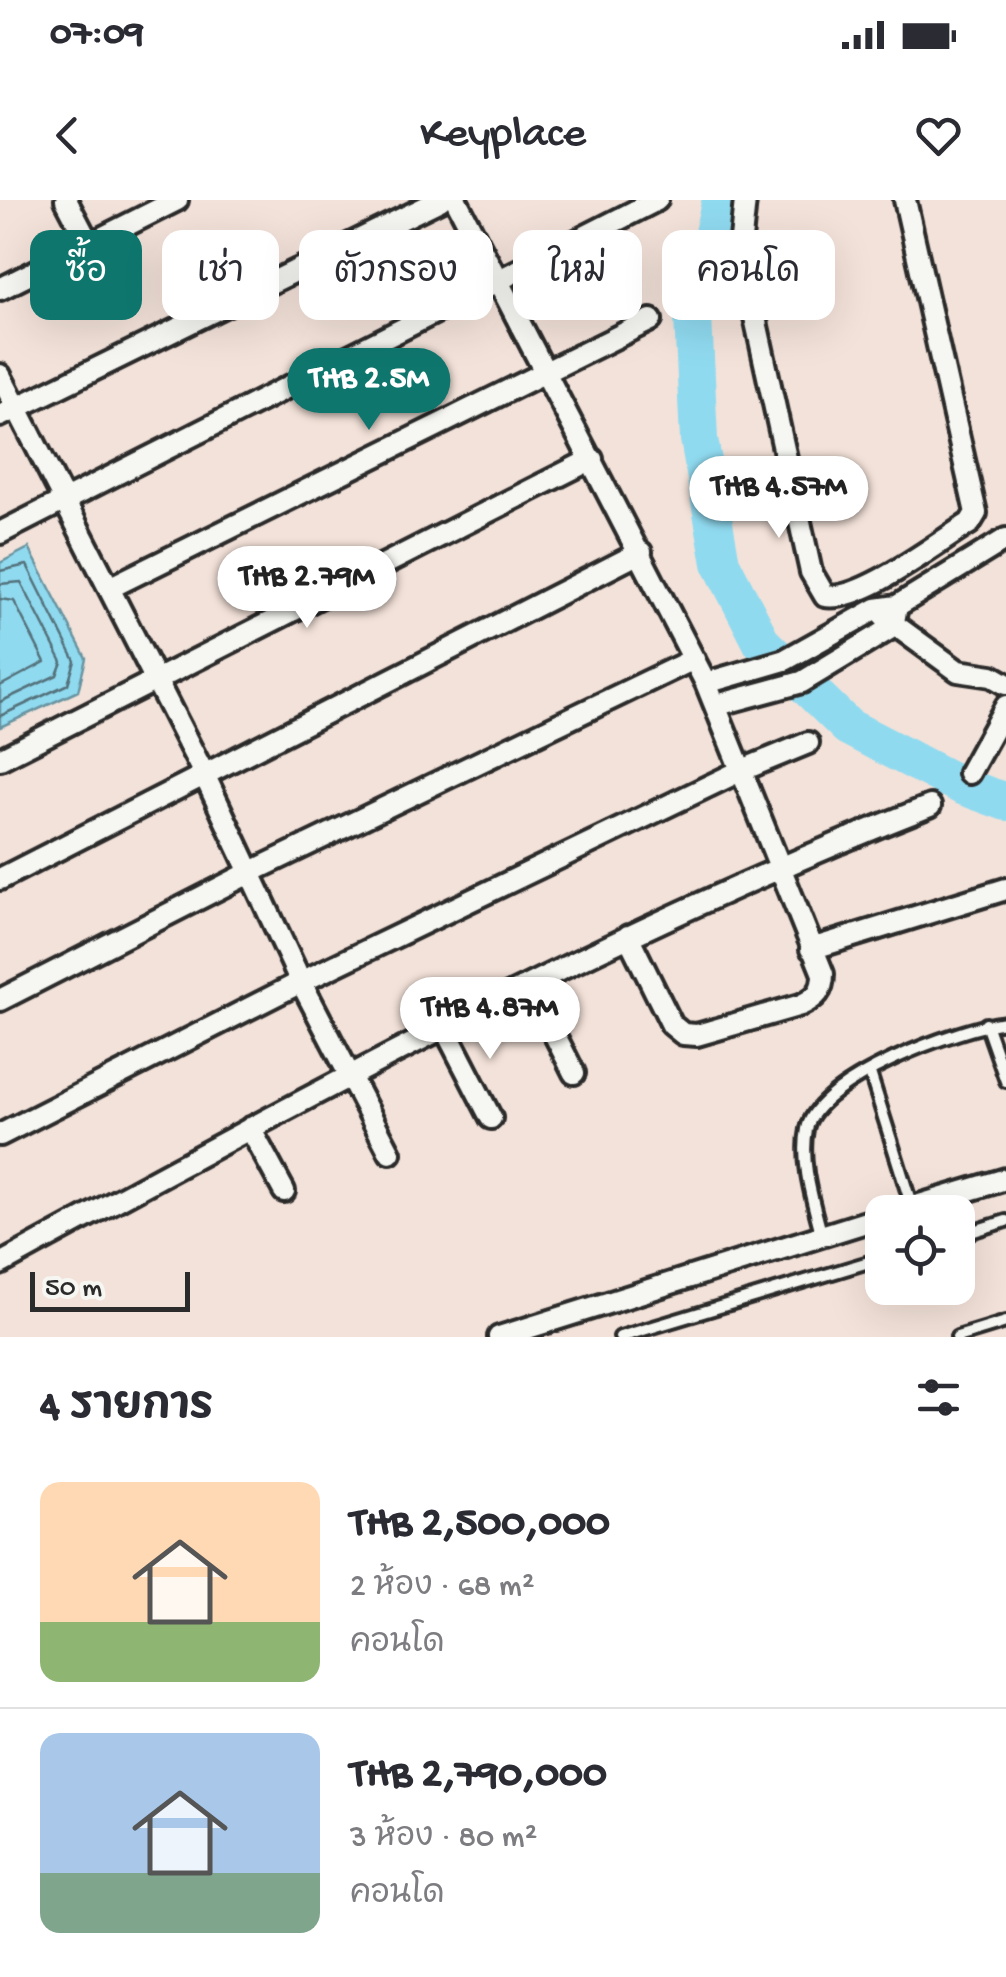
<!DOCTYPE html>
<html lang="th">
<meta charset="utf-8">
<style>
body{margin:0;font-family:"Gochi Hand","Playpen Sans Thai",sans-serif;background:#f7f7f7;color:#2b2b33;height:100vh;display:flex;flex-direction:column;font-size:38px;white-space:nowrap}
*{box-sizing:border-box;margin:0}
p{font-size:32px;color:#7c7c81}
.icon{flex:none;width:55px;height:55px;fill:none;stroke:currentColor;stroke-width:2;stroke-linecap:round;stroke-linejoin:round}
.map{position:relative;height:1137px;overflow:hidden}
.side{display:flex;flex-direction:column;background:#fff;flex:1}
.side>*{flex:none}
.hud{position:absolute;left:30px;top:30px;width:948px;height:90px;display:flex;gap:20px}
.buttons{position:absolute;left:865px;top:995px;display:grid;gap:20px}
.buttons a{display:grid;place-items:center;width:110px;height:110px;border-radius:20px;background:#fff;box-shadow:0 10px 40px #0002;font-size:50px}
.scale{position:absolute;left:30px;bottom:25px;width:160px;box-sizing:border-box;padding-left:10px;border:5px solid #2b2b2b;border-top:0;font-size:28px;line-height:35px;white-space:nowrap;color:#2b2b2b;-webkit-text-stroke:8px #f6f6f2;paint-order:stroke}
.price{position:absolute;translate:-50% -85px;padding:0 22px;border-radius:35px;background:#fff;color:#222;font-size:32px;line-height:65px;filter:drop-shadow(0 2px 5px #0008)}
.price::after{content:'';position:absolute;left:50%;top:60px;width:30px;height:22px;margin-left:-15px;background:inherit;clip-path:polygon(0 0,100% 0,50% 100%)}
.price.current{background:#0f766e;color:#fff}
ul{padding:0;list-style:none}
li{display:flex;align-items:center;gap:30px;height:250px;padding:0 40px}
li+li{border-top:2px solid #e1e1e2}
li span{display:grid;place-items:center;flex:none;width:280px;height:200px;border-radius:20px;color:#555}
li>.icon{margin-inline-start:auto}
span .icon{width:120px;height:120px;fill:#fffc;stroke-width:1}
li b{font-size:42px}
h2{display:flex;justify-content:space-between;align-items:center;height:120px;padding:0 40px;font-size:42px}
.tag{padding:0 35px;border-radius:20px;background:#fff;box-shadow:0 10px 40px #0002;font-size:35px;line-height:90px}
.tag.current{background:#0f766e;color:#fff}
.status{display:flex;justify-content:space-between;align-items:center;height:70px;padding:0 50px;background:#fff;direction:ltr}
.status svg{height:28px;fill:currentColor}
header{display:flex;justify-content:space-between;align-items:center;height:130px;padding:0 40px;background:#fff;font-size:45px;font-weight:600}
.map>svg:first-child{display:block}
.water{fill:#90daf0;stroke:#6894a1;stroke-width:2.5}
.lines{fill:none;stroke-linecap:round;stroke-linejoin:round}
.shore{stroke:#53717a;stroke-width:2.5}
.river{stroke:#90daf0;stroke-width:38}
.lane-casing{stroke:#2b2b2b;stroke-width:18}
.street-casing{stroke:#2b2b2b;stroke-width:28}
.lane{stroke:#f6f6f2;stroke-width:10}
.street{stroke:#f6f6f2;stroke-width:20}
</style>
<div class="status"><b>07:09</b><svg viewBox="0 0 49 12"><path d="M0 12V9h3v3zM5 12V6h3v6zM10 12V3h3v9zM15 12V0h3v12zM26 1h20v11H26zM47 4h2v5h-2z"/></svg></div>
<header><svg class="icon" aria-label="back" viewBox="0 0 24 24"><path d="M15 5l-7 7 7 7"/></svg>Keyplace<svg class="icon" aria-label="heart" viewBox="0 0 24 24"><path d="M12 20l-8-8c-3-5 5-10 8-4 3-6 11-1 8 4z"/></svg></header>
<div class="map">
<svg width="1006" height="1137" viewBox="0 0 1006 1137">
<rect width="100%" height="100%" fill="#f3e2d9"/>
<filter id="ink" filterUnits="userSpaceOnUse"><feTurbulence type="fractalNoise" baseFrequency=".01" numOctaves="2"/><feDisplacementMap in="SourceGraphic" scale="20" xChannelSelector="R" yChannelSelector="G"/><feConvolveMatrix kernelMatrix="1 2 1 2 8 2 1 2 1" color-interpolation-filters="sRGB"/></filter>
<g filter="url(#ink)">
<!-- water -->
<path class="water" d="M29 348 86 458 78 491 0 527V363Z"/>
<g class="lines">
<!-- shore -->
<path class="shore" d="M0 371 27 365 75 461 68 484 0 516
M0 384 21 382 62 462 57 475 0 502
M0 399 14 401 45 462 0 486"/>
<!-- river -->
<path class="river" d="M721 0 693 117 699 239 721 363 762 443 848 527 962 586 1006 602"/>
<!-- lane casing -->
<g class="lane-casing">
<path id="lane" d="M986 824 1006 881
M870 873 912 1007
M958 1036 1006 1021
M822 1037C814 1004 800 964 807 929 817 880 960 827 1006 822
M620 1137 882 1058
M957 1137 1006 1122"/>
</g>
<!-- street casing -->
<g class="street-casing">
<path id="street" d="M66 0 89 44
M456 0 706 483 823 774C823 791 816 798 801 805L697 835 683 834 672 825 628 736
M745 0 740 49 811 372 825 396C860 403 937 343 970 323L976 313 905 0
M0 89 177 0
M0 175 204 574 301 782 390 953
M0 216 440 0
M0 333 657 0
M109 388 651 120
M884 417 958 471 992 476 1006 484
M706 483 785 460 876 409 897 406 1006 339
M717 505 802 482 893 427 897 406
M0 559 592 259
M969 573 1006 506
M0 679 641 352
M811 749 1006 689
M530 786 574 873
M0 800 251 672 694 459
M445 829 491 918
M250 928 284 991
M0 935 301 782 740 571 808 543
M896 1012 1006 979
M0 1064C303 899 608 732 930 606
M499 1137 882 1017"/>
</g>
<!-- lane -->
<use href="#lane" class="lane"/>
<!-- street -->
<use href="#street" class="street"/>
</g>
</g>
</svg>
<div class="buttons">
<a><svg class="icon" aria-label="locate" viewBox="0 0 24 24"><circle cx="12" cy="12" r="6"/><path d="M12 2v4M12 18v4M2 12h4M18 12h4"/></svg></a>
</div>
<div class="scale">50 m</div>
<b class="price current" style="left:369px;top:233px">THB 2.5M</b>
<b class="price" style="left:779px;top:341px">THB 4.57M</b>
<b class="price" style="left:307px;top:431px">THB 2.79M</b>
<b class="price" style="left:490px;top:862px">THB 4.87M</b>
<div class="hud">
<a class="tag current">ซื้อ</a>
<a class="tag">เช่า</a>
<a class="tag">ตัวกรอง</a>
<a class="tag">ใหม่</a>
<a class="tag">คอนโด</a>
</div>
</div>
<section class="side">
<h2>4 รายการ<svg class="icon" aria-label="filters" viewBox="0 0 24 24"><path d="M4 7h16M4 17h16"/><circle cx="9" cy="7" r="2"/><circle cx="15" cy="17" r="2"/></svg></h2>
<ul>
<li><span style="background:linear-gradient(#ffd9b3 70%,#8fb573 0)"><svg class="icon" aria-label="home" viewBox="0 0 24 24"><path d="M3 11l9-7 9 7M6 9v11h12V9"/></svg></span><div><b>THB 2,500,000</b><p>2 ห้อง · 68 m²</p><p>คอนโด</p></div></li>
<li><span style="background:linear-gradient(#a9c7e8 70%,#7fa58c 0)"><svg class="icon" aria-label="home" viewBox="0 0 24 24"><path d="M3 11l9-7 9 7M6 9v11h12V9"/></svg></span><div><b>THB 2,790,000</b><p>3 ห้อง · 80 m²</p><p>คอนโด</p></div></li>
</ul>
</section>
